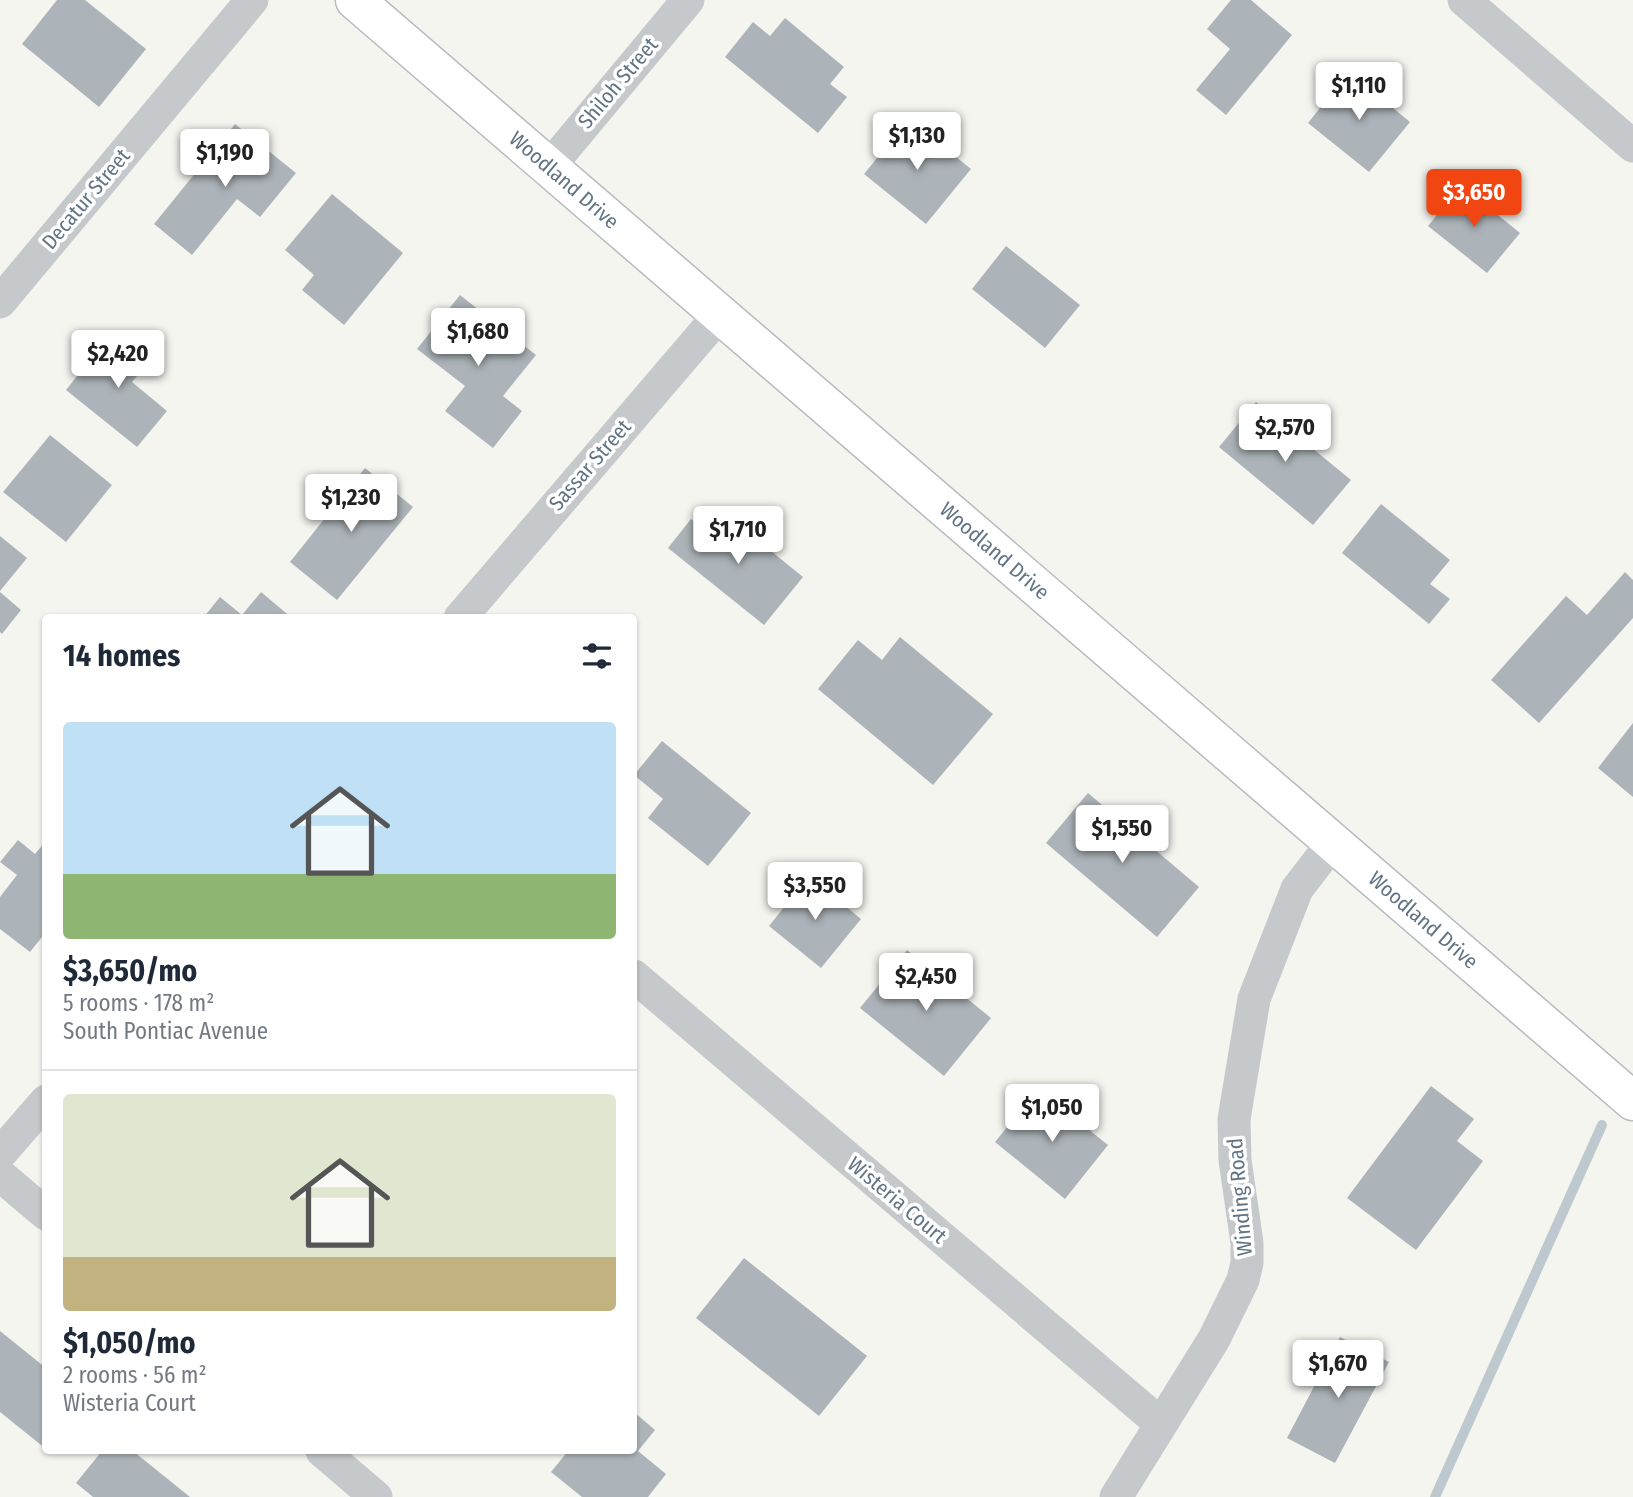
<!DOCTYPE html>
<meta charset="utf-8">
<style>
body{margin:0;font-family:"Fira Sans Condensed",sans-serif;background:#f6f6f7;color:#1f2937;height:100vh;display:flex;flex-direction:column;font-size:26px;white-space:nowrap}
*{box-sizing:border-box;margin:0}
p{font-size:23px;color:#747a83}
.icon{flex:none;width:38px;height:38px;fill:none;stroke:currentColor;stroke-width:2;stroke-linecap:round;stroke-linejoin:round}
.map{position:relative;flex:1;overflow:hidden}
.side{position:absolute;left:42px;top:614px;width:595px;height:840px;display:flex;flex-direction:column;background:#fff;border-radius:7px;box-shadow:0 2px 5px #0004}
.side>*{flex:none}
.price{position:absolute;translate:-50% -60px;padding:0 16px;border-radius:7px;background:#fff;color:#222;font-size:23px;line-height:46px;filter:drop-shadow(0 2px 4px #0008)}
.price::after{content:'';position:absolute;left:50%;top:42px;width:21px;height:16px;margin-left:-10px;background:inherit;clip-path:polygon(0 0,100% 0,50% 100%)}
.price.selected{background:#f24612;color:#fff}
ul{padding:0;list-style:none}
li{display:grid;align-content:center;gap:14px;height:371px;padding:0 21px}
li+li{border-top:2px solid #e0e1e3}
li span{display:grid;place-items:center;height:217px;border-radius:7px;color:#555}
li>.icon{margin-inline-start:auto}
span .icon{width:126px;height:126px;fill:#fffc;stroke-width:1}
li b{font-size:30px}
h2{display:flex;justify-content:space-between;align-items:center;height:84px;padding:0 21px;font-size:30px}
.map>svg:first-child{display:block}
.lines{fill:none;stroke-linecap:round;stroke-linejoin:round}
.stream{stroke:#bdc9ce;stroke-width:10}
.building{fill:#acb4b9}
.secondary-casing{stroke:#b5bbbf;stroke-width:41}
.minor{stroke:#c6c9cc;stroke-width:33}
.secondary{stroke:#fff;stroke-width:38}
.labels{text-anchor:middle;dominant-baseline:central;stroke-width:7;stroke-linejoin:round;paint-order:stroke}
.street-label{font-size:21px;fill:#617484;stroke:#fff}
</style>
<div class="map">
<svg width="1633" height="1497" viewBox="0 0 1633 1497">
<rect width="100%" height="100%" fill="#f5f5f0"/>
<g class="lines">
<!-- stream -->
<path class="stream" d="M1435 1497 1602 1125"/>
</g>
<!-- building -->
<path class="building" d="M57 0H85L146 49 99 107 22 44Z
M1231 0H1251L1292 35 1226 115 1196 90 1230 49 1207 29Z
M785 18 844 67 830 84 847 97 818 133 725 57 753 22 770 36Z
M1349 72 1410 122 1369 172 1308 123Z
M909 119 971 169 926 224 864 174Z
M235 124 296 173 260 217 237 199 192 255 154 224Z
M1461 185 1520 233 1487 273 1428 226Z
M332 194 403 253 344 325 302 290 314 275 285 250Z
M1006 246 1080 305 1045 348 972 289Z
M460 295 536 355 503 396 522 411 493 448 445 411 465 386 417 349Z
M113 331 149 361 132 382 167 411 137 447 66 390Z
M1256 402 1351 480 1313 525 1219 447Z
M50 435 112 485 66 542 3 492Z
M365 468 413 507 337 600 290 562Z
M1381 504 1450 560 1430 584 1450 599 1429 624 1342 553Z
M728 516 803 577 764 625 668 548 691 519 712 535Z
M0 536 27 558 0 591Z
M1625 572 1633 580V618L1539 723 1491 680 1566 596 1587 615Z
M0 592 21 610 2 634 0 632Z
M261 592 292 618H203L220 597 242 615Z
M900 637 993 714 933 785 818 689 858 640 882 660Z
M1633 723V797L1598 768Z
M662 741 751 813 708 866 648 818 663 799 634 775Z
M1088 793 1199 887 1157 937 1046 843Z
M18 840 35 854 46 841V932L30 952 0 929V897L17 875 0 862Z
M809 876 861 919 821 968 769 926Z
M907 950 991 1018 944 1076 860 1008Z
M1431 1086 1474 1119 1457 1141 1483 1161 1416 1250 1347 1198Z
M1038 1089 1108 1145 1065 1199 995 1142Z
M744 1258 867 1356 819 1416 696 1318Z
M0 1331 46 1368V1449L0 1412Z
M1340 1337 1389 1362 1335 1463 1287 1438Z
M634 1412 655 1430 638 1451 666 1474 648 1497H582L551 1472 568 1451H634Z
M102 1451H133L190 1497H93L76 1483Z"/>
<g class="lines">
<!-- secondary casing -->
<g class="secondary-casing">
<g id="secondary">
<path id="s1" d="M355 0 1633 1101"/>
</g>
</g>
<!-- minor -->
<path class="minor" d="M1464 0 1633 146
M549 167 688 0
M0 302 252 0
M460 618 721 313
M634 976 1161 1424
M0 1154 46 1101
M0 1175 46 1214
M322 1451 376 1497
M1116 1497 1214 1339 1243 1280 1247 1263V1243L1235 1160 1234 1119 1254 999 1297 889 1334 841"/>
<!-- secondary -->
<use href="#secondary" class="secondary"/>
</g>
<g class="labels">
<!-- street labels -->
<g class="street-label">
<text transform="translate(618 83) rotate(-50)">Shiloh Street</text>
<text stroke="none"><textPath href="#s1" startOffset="276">Woodland Drive</textPath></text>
<text transform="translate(86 199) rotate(-50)">Decatur Street</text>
<text transform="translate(590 465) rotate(-49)">Sassar Street</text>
<text stroke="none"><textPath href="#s1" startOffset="844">Woodland Drive</textPath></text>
<text stroke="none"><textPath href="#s1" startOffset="1410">Woodland Drive</textPath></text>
<text transform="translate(1240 1197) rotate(-95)">Winding Road</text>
<text transform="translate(897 1200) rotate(40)">Wisteria Court</text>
</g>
</g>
</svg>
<b class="price" style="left:1359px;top:122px">$1,110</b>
<b class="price" style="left:917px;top:172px">$1,130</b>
<b class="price" style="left:225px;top:189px">$1,190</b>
<b class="price selected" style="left:1474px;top:229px">$3,650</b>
<b class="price" style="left:478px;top:368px">$1,680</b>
<b class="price" style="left:118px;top:390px">$2,420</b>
<b class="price" style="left:1285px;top:464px">$2,570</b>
<b class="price" style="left:351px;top:534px">$1,230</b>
<b class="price" style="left:738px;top:566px">$1,710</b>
<b class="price" style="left:1122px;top:865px">$1,550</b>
<b class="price" style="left:815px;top:922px">$3,550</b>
<b class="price" style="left:926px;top:1013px">$2,450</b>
<b class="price" style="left:1052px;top:1144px">$1,050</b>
<b class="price" style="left:1338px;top:1400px">$1,670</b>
<section class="side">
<h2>14 homes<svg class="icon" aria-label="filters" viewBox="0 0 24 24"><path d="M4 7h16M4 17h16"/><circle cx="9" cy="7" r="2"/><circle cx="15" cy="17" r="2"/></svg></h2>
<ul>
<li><span style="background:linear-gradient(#bfe0f5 70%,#8fb573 0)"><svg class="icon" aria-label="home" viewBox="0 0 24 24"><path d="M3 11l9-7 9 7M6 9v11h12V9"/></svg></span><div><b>$3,650/mo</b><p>5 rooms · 178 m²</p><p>South Pontiac Avenue</p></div></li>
<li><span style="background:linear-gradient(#dfe7d0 75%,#c2b280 0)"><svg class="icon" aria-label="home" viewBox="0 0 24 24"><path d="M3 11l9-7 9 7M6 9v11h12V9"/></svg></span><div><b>$1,050/mo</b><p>2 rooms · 56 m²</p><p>Wisteria Court</p></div></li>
</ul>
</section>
</div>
